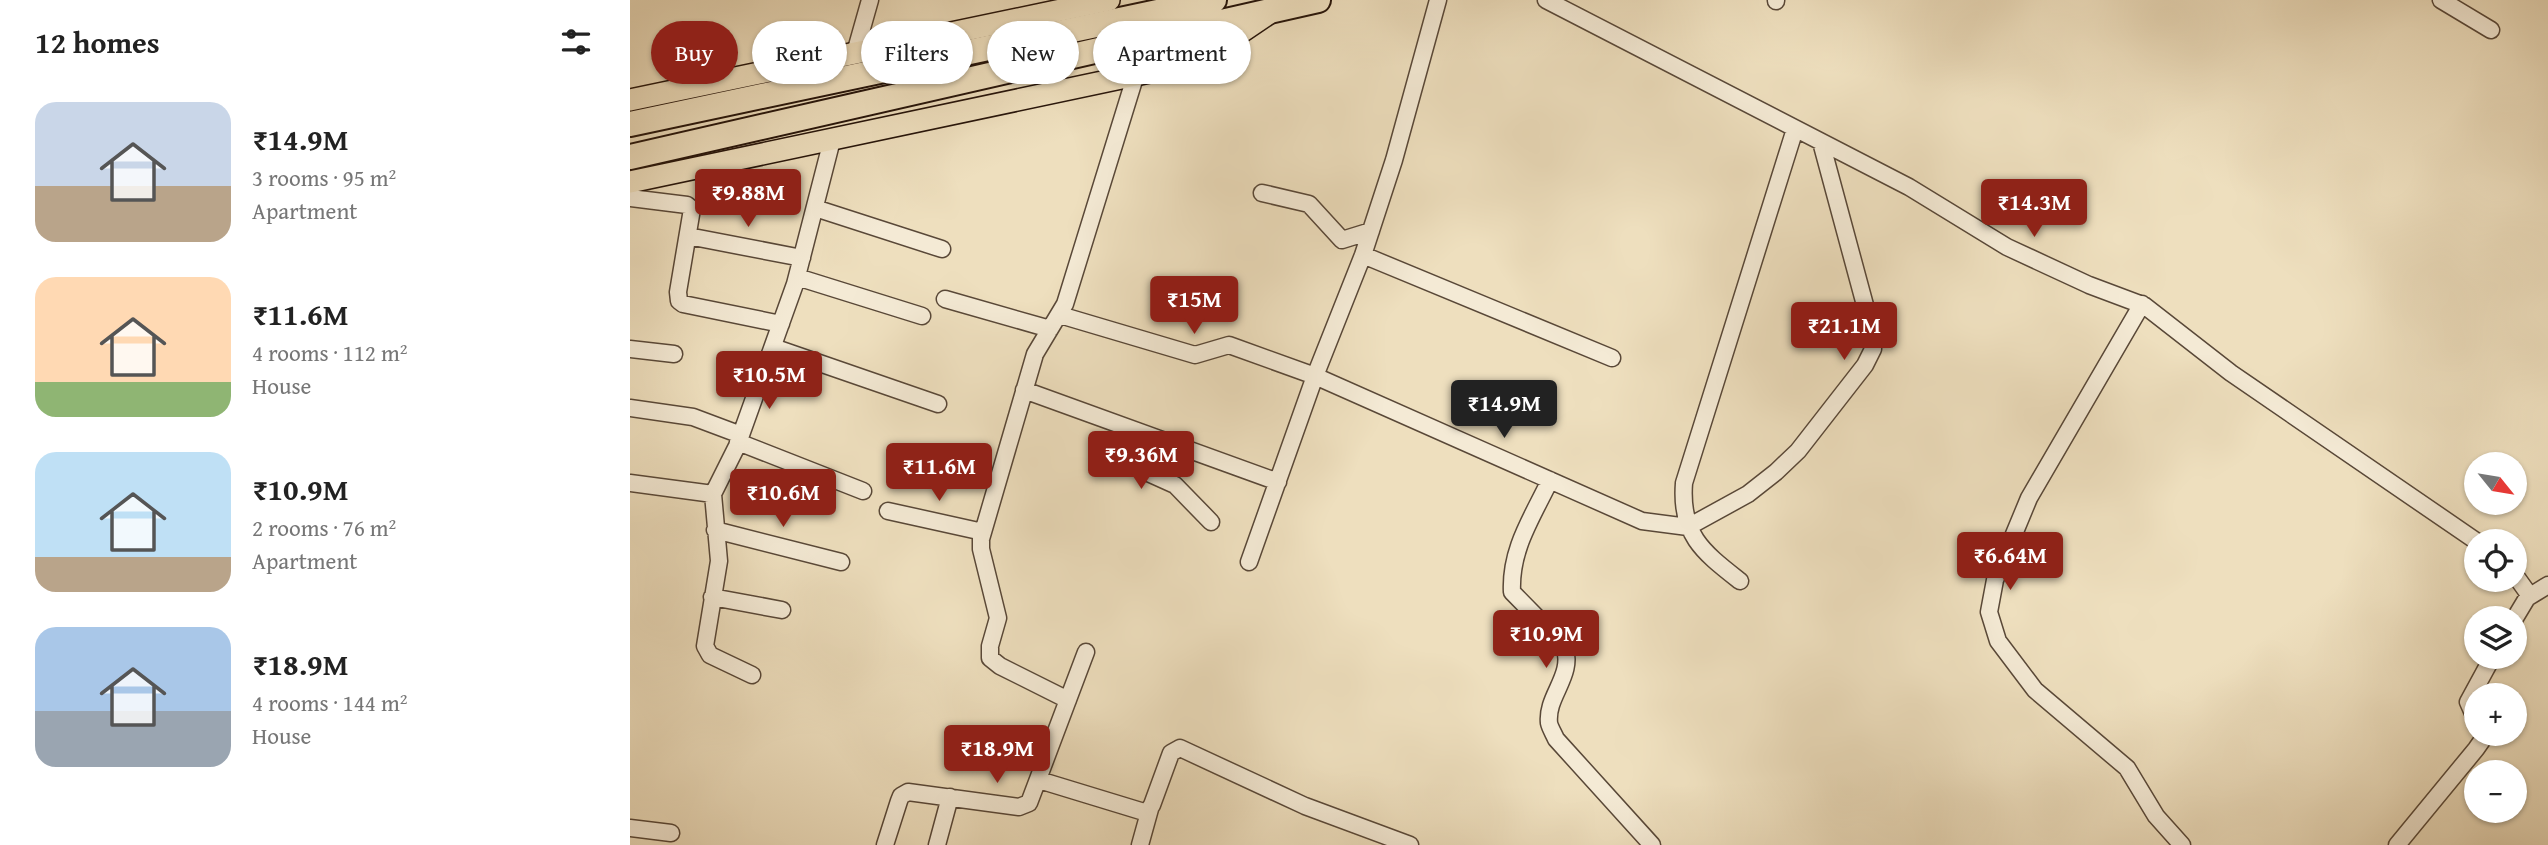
<!DOCTYPE html>
<meta charset="utf-8">
<style>
body{margin:0;font-family:"Gentium Book Plus",serif;background:#f6f6f6;color:#222;height:100vh;display:flex;flex-direction:column;font-size:26px;white-space:nowrap}
*{box-sizing:border-box;margin:0}
p{font-size:23px;color:#767676}
.icon{flex:none;width:38px;height:38px;fill:none;stroke:currentColor;stroke-width:2;stroke-linecap:round;stroke-linejoin:round}
.map{position:relative;flex:1;overflow:hidden}
.side{display:flex;flex-direction:column;background:#fff;width:630px}
.side>*{flex:none}
.guide{position:absolute;left:21px;top:21px;width:665px;height:63px;display:flex;gap:14px}
.needle{width:46px;rotate:120deg}
.controls{position:absolute;left:1834px;top:452px;display:grid;gap:14px}
.controls a{display:grid;place-items:center;width:63px;height:63px;border-radius:50%;background:#fff;box-shadow:0 2px 5px #0004;font-size:35px}
.price{position:absolute;translate:-50% -60px;padding:0 16px;border-radius:7px;background:#8f2418;color:#fff;font-size:23px;line-height:46px;filter:drop-shadow(0 2px 4px #0008)}
.price::after{content:'';position:absolute;left:50%;top:42px;width:21px;height:16px;margin-left:-10px;background:inherit;clip-path:polygon(0 0,100% 0,50% 100%)}
.price.selected{background:#222;color:#fff}
ul{padding:0;list-style:none}
li{display:flex;align-items:center;gap:21px;height:175px;padding:0 35px}
li span{display:grid;place-items:center;flex:none;width:196px;height:140px;border-radius:21px;color:#555}
li>.icon{margin-inline-start:auto}
span .icon{width:84px;height:84px;fill:#fffc;stroke-width:1}
li b{font-size:30px}
h2{display:flex;justify-content:space-between;align-items:center;height:84px;padding:0 35px;font-size:30px}
.chip{padding:0 24px;border-radius:32px;background:#fff;box-shadow:0 2px 5px #0004;font-size:24px;line-height:63px}
.chip.selected{background:#8f2418;color:#fff}
main{display:flex;flex:1;min-height:0}
.map>svg:first-child{display:block}
.lines{fill:none;stroke-linecap:round;stroke-linejoin:round}
.minor-casing{stroke:#594838;stroke-width:19}
.major-casing{stroke:#27150b;stroke-width:24}
.highway-casing{stroke:#27150b;stroke-width:28}
.minor{stroke:#f4ead5;stroke-width:16}
.major{stroke:#eedfbe;stroke-width:21}
.highway{stroke:#eedfbe;stroke-width:24}
</style>
<main>
<section class="side">
<h2>12 homes<svg class="icon" aria-label="filters" viewBox="0 0 24 24"><path d="M4 7h16M4 17h16"/><circle cx="9" cy="7" r="2"/><circle cx="15" cy="17" r="2"/></svg></h2>
<ul>
<li><span style="background:linear-gradient(#c9d6e8 60%,#b9a48a 0)"><svg class="icon" aria-label="home" viewBox="0 0 24 24"><path d="M3 11l9-7 9 7M6 9v11h12V9"/></svg></span><div><b>₹14.9M</b><p>3 rooms · 95 m²</p><p>Apartment</p></div></li>
<li><span style="background:linear-gradient(#ffd9b3 75%,#8fb573 0)"><svg class="icon" aria-label="home" viewBox="0 0 24 24"><path d="M3 11l9-7 9 7M6 9v11h12V9"/></svg></span><div><b>₹11.6M</b><p>4 rooms · 112 m²</p><p>House</p></div></li>
<li><span style="background:linear-gradient(#bfe0f5 75%,#b9a48a 0)"><svg class="icon" aria-label="home" viewBox="0 0 24 24"><path d="M3 11l9-7 9 7M6 9v11h12V9"/></svg></span><div><b>₹10.9M</b><p>2 rooms · 76 m²</p><p>Apartment</p></div></li>
<li><span style="background:linear-gradient(#a9c7e8 60%,#9aa5b1 0)"><svg class="icon" aria-label="home" viewBox="0 0 24 24"><path d="M3 11l9-7 9 7M6 9v11h12V9"/></svg></span><div><b>₹18.9M</b><p>4 rooms · 144 m²</p><p>House</p></div></li>
</ul>
</section>
<div class="map">
<svg width="1918" height="845" viewBox="0 0 1918 845">
<rect width="100%" height="100%" fill="#eedfbe"/>
<filter id="stains"><feTurbulence type="fractalNoise" baseFrequency=".00286" numOctaves="4"/><feColorMatrix values="0 0 0 0 .2 0 0 0 0 .09 0 0 0 0 .02 0 0 0 .5 -.17"/></filter>
<radialGradient id="worn" r=".72"><stop offset=".6" stop-color="#630" stop-opacity="0"/><stop offset="1" stop-color="#630" stop-opacity=".3"/></radialGradient>
<g class="lines">
<!-- minor casing -->
<g class="minor-casing">
<path id="minor" d="M916 0 1279 187 1377 247 1459 285 1515 306 1601 373 1846 541
M1811 0 1861 30
M1146 1V0
M225 53 240 0
M632 193 679 204 712 240 741 231
M0 198 57 205 62 209 48 292 49 301 53 304 151 324
M185 208 312 249
M58 236 172 258
M733 255 982 358
M167 277 292 316
M315 299 420 329
M1512 304 1399 498 1365 580 1359 612 1368 641 1405 690 1497 768 1526 816 1552 845
M430 315 565 355 599 345 685 376 1012 521 1058 527 1118 494 1146 472 1168 451 1235 365 1243 349 1242 331 1191 142
M143 347 308 404
M0 349 44 354
M394 390 648 482
M0 408 63 417 111 435
M499 428 505 467 545 485 581 522
M108 442 233 491
M920 480C902 518 880 549 882 592L934 645C945 676 916 695 919 723 920 728 924 734 926 739L1022 845
M0 483 83 494
M258 511 353 532
M85 530 211 562
M619 562 685 376 733 255 764 160 808 0
M1885 575 1900 596
M1110 581C1073 552 1050 535 1054 483L1165 129
M82 597 152 610
M1885 618 1897 598 1918 585
M122 675 80 655 75 646 89 561 83 494 107 446 165 284 202 140
M438 700 370 666 360 658V646L368 618 351 549V539L405 354 435 304 506 74
M1846 720 1838 702 1863 656
M409 780 514 812 518 811 522 805 541 753 550 748 675 806 780 845
M0 828 41 833
M255 845 269 801 271 796 278 792 389 807 399 803 456 652
M307 845 320 797
M510 845 520 809
M1767 845 1846 749 1853 739V733"/>
</g>
<!-- major casing -->
<g class="major-casing">
<path id="major" d="M0 100 479 0
M0 182 567 62 638 14"/>
</g>
<!-- highway casing -->
<g class="highway-casing">
<path id="highway" d="M0 124 584 0
M0 157 688 0"/>
</g>
<!-- minor -->
<use href="#minor" class="minor"/>
<!-- major -->
<use href="#major" class="major"/>
<!-- highway -->
<use href="#highway" class="highway"/>
</g>
<rect width="100%" height="100%" filter="url(#stains)"/>
<rect width="100%" height="100%" fill="url(#worn)"/>
</svg>
<div class="controls">
<a><svg class="needle" viewBox="-14 -14 28 28"><path d="M0-13l5 13h-10z" fill="#e53935"/><path d="M0 13l5-13h-10z" fill="#767676"/></svg></a>
<a><svg class="icon" aria-label="locate" viewBox="0 0 24 24"><circle cx="12" cy="12" r="6"/><path d="M12 2v4M12 18v4M2 12h4M18 12h4"/></svg></a>
<a><svg class="icon" aria-label="layers" viewBox="0 0 24 24"><path d="M12 4l9 5-9 5-9-5zM3 14l9 5 9-5"/></svg></a>
<a>+</a>
<a>−</a>
</div>
<b class="price" style="left:118px;top:229px">₹9.88M</b>
<b class="price" style="left:1404px;top:239px">₹14.3M</b>
<b class="price" style="left:564px;top:336px">₹15M</b>
<b class="price" style="left:1214px;top:362px">₹21.1M</b>
<b class="price" style="left:139px;top:411px">₹10.5M</b>
<b class="price selected" style="left:874px;top:440px">₹14.9M</b>
<b class="price" style="left:511px;top:491px">₹9.36M</b>
<b class="price" style="left:309px;top:503px">₹11.6M</b>
<b class="price" style="left:153px;top:529px">₹10.6M</b>
<b class="price" style="left:1380px;top:592px">₹6.64M</b>
<b class="price" style="left:916px;top:670px">₹10.9M</b>
<b class="price" style="left:367px;top:785px">₹18.9M</b>
<div class="guide">
<a class="chip selected">Buy</a>
<a class="chip">Rent</a>
<a class="chip">Filters</a>
<a class="chip">New</a>
<a class="chip">Apartment</a>
</div>
</div>
</main>
